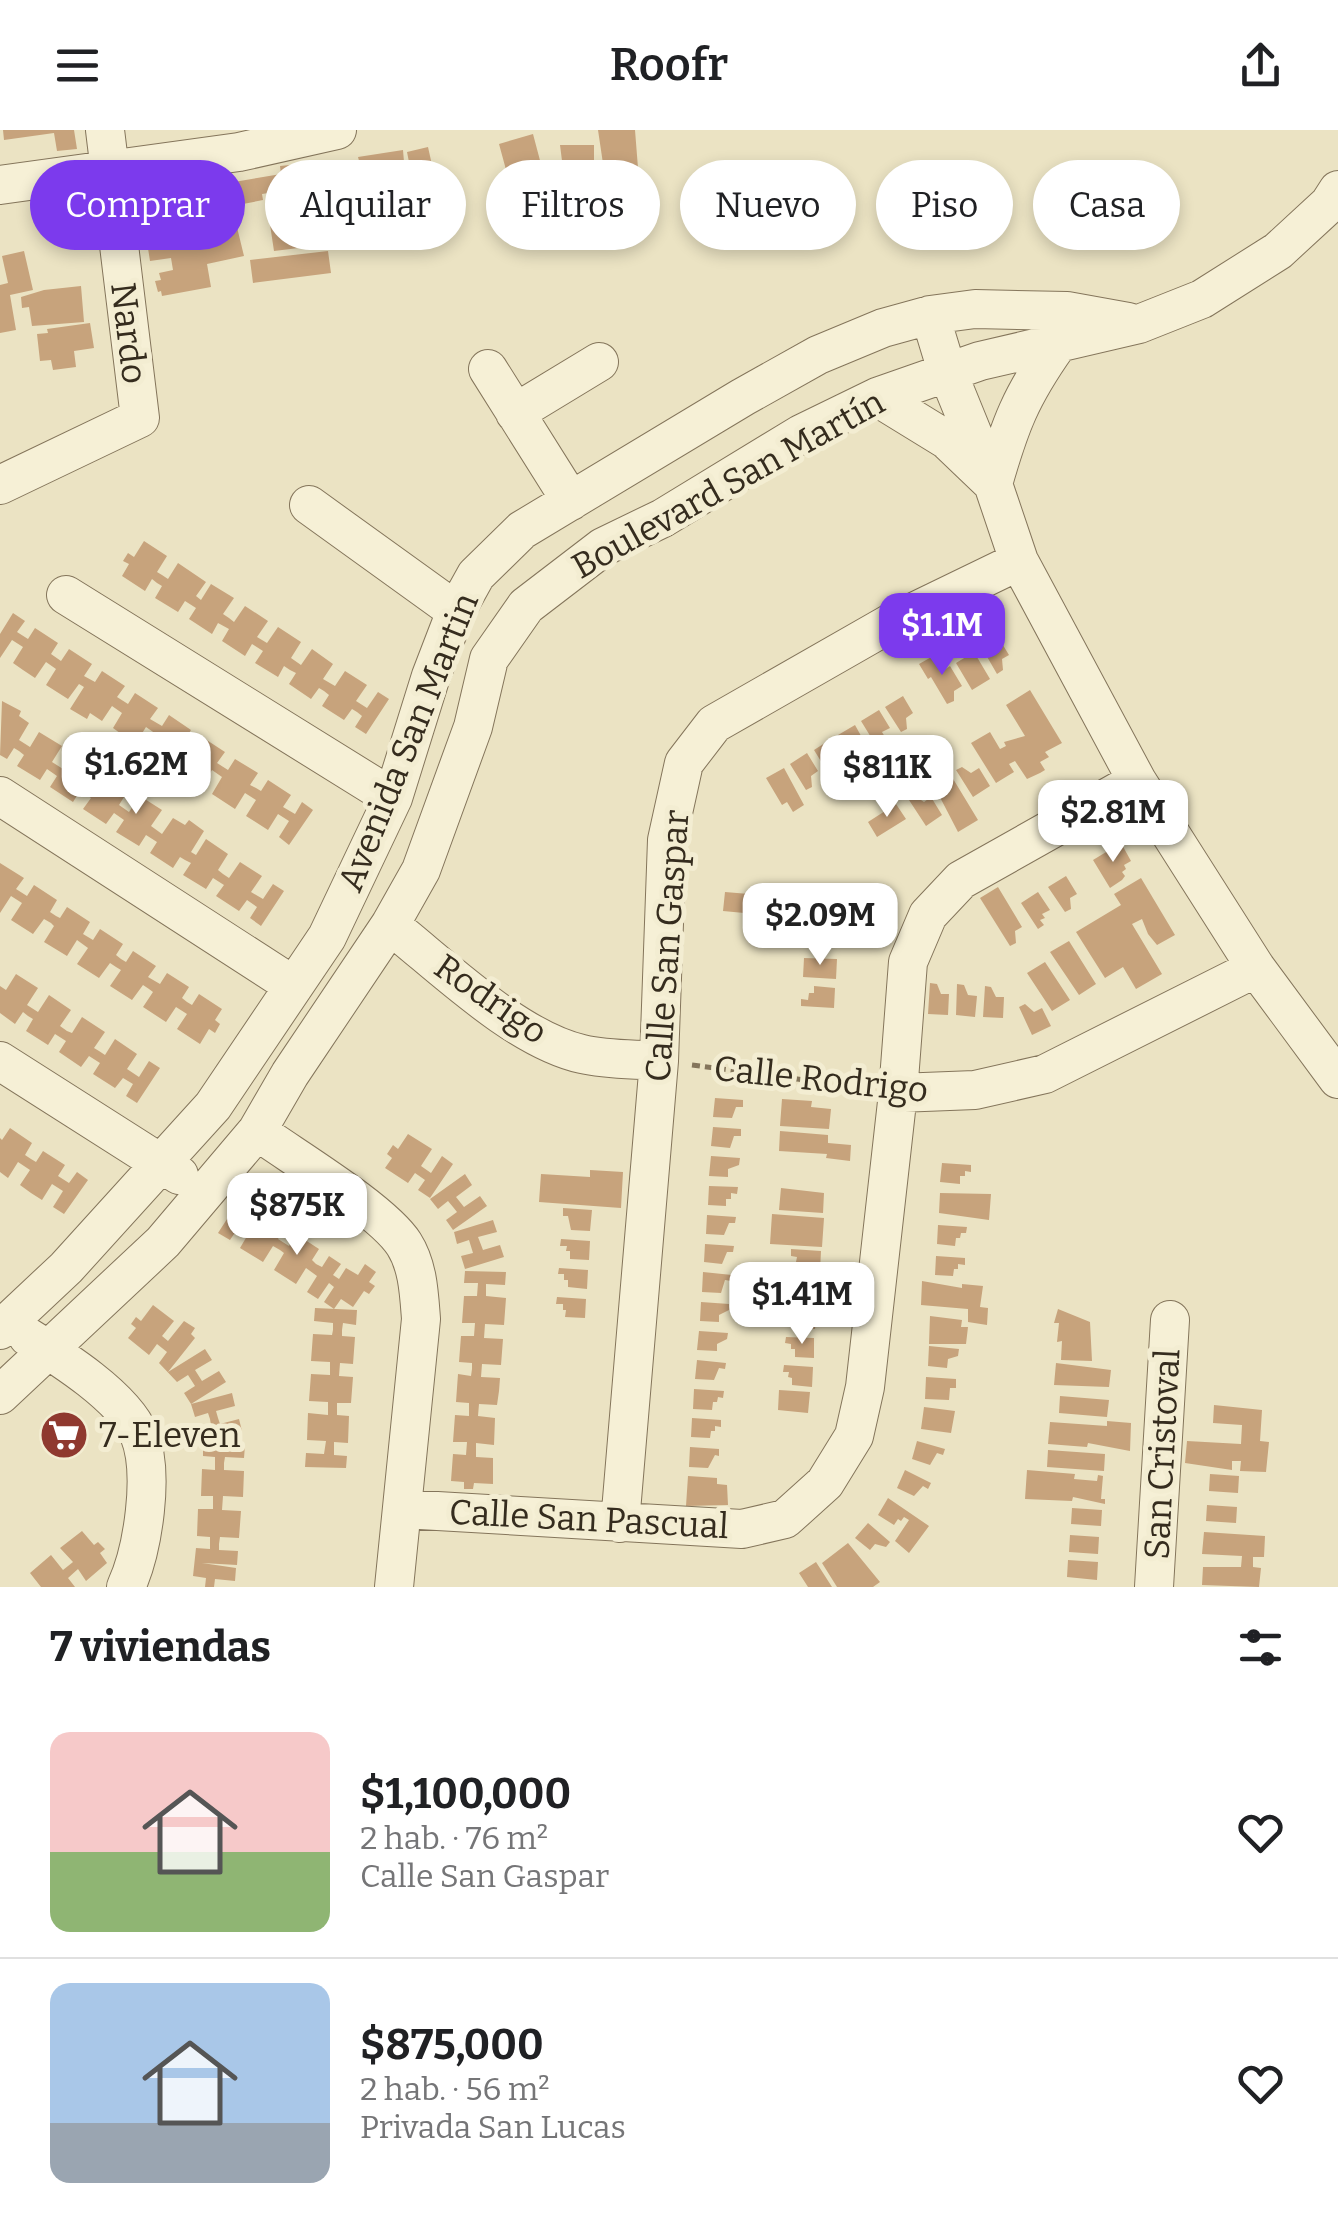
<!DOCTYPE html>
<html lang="es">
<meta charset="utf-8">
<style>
body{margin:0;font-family:Bitter,serif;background:#f6f6f6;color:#202124;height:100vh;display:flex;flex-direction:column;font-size:38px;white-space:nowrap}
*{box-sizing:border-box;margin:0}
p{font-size:32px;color:#757577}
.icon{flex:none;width:55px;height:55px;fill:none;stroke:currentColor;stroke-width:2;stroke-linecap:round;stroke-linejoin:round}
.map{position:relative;height:1457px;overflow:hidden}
.side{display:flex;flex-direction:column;background:#fff;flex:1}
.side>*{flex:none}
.top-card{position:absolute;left:30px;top:30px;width:1280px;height:90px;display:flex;gap:20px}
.price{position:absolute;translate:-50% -85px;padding:0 22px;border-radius:20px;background:#fff;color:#222;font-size:32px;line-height:65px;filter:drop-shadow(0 2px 5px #0008)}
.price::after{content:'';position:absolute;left:50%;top:60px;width:30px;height:22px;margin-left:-15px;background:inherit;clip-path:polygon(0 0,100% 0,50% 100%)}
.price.active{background:#7c3aed;color:#fff}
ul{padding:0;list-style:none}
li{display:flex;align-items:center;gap:30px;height:250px;padding:0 50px}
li+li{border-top:2px solid #e0e0e0}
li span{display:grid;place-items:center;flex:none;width:280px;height:200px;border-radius:20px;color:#555}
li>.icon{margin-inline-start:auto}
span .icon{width:120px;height:120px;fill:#fffc;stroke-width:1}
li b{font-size:42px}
h2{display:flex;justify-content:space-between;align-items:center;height:120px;padding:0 50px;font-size:42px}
.pill{padding:0 35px;border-radius:45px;background:#fff;box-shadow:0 5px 15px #0003;font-size:35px;line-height:90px}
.pill.active{background:#7c3aed;color:#fff}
header{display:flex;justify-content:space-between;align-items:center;height:130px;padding:0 50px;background:#fff;font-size:45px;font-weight:600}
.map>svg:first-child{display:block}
.building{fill:#c7a37c}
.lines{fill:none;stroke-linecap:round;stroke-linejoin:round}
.minor-casing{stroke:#84755b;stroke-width:40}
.path{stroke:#84755b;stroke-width:5;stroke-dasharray:8 5;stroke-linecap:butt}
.minor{stroke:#f6f0d6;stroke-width:38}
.labels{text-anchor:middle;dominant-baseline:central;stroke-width:10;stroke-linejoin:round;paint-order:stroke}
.street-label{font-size:35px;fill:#352c1e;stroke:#f3edd2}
.poi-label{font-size:35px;fill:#352c1e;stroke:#f3edd2;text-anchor:start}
</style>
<header><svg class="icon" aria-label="menu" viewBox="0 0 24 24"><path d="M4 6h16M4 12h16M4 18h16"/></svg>Roofr<svg class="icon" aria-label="share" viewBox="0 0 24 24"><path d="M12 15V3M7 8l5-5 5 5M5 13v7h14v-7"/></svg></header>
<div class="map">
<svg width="1338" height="1457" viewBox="0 0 1338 1457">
<rect width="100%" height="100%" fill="#ebe3c3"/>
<!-- building -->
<path class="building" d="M3 0H74L77 19 57 21 54 3 4 10Z
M598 0H635L638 38 629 39 630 44 605 47Z
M533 4 542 38 539 39 541 47 507 55 505 48 508 47 499 14Z
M560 15H594V70L586 71 585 67 567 70Z
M428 17 432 35 400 43 402 58H396L398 69 383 72 382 61 374 62 375 67 369 68 358 27 403 20 404 32H409L407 22Z
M290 35 294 59 262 64 263 70 238 75 234 52 281 44 280 36Z
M443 43 447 57 409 65 407 53Z
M410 70 413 89 393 92 390 73Z
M311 82 314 101 321 100 323 115 274 121 269 88Z
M234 85 244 126 207 134 211 157 162 166 161 161 158 162 155 151 161 150 159 143 173 140 171 128 150 131 144 93 169 87 170 91 188 87 190 94Z
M24 121 33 160 10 165 16 200 0 203V155L8 153 2 126Z
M328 121 331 143 253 153 250 130Z
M81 156 84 192 32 196 29 177 22 178 21 167 44 160Z
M90 193 94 218 74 221 76 237 53 240 51 230 40 231 37 204 48 203 47 199Z
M144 411 167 426 157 442 162 445 168 449 178 433 206 452 196 466 201 470 211 454 234 468 223 484 229 488 234 492 245 476 268 491 257 507 267 513 278 497 301 512 291 528 301 535 312 519 333 534 323 549 335 556 345 541 367 555 356 571 367 578 378 562 389 569 366 604 355 597 362 586 357 582 352 579 344 590 322 576 329 565 324 561 319 558 311 569 289 554 296 543 290 540 284 536 278 547 255 533 263 521 252 514 245 526 222 511 229 499 218 493 212 504 189 489 196 478 185 471 178 482 155 468 162 456 157 453 152 449 145 461 122 446 129 434 123 431 128 423 134 427Z
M13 483 25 491 17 502 28 509 35 498 58 513 51 524 61 531 69 519 92 534 84 546 95 552 102 541 125 556 117 567 128 574 135 563 158 578 150 589 162 596 169 585 191 600 184 611 195 618 202 607 225 622 217 633 228 640 235 629 258 643 250 655 256 658 261 661 268 650 291 665 283 677 295 684 302 672 313 680 289 715 279 707 289 691 278 684 268 700 246 686 256 670 245 663 235 679 212 664 222 647 212 640 202 656 179 642 189 626 179 619 169 635 146 620 156 604 146 597 136 613 124 606 113 598 122 583 112 576 102 591 90 583 87 589 70 579 84 557 79 554 68 569 46 555 56 539 46 532 35 548 23 540 13 533 23 517 12 510 0 528V504Z
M984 484 1009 525 1002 529 1003 540 997 544 982 518 974 523 960 499Z
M974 522 990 549 972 560 956 533Z
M935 525 944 540 950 536 962 556 954 561V571L947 574 931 547 928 549 919 534Z
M1030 560 1062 613 1045 622 1049 627 1040 632 1045 640 1040 643 1027 649 1015 631 1009 634 1014 642 996 653 971 613 990 602 1000 619 1006 616 1004 612 1025 606 1006 575Z
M903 566 913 583 906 588 907 599 901 602 885 577Z
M2 571 21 581 19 586 29 593 19 610 30 617 39 602 62 616 52 632 63 639 72 624 83 630 88 624 99 631 85 653 96 660 107 644 129 659 119 675 129 682 140 666 162 680 151 696 162 704 173 688 185 695 189 690 204 701 191 722 196 725 206 709 228 724 218 740 223 744 229 748 240 732 262 746 251 762 263 769 273 754 284 761 261 796 250 788 257 777 247 770 239 781 216 766 224 755 213 748 206 759 183 745 191 733 185 730 180 727 173 738 150 723 157 712 146 705 139 716 116 702 124 690 114 683 106 694 83 679 91 668 85 664 80 661 73 672 50 657 57 646 47 639 40 650 17 636 24 625 19 621 14 618 7 629 0 625Z
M879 580 890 598 882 602 885 607 881 609 884 614 877 617 861 591Z
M855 595 865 613 858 617 859 628 853 631 838 605Z
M831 609 842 627 835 631 836 642 830 646 814 620Z
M935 619 978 690 958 702 930 648 905 663 895 642Z
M807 623 818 641 811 646 812 657 806 660 790 634Z
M962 637 971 643 979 638 990 656 973 667 956 640Z
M784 638 804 675 793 682 787 672 782 675 766 648Z
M915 666 924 672 931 667 942 685 926 696 909 670Z
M896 674 906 689 877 707 868 692Z
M1121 713 1131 731 1124 735 1126 739 1122 742 1125 746 1122 750 1110 758 1093 730Z
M0 733 24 748 16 759 27 766 34 755 57 770 50 782 56 786 60 788 67 777 90 792 83 804 93 810 100 799 123 814 116 825 121 829 126 832 133 821 156 836 148 847 160 854 167 843 189 857 182 868 187 872 192 875 199 864 222 879 215 890 220 894 215 903 209 899 200 914 177 899 187 884 176 877 166 892 143 877 153 862 149 859 143 855 132 870 110 856 121 840 116 837 110 833 99 848 77 834 88 818 77 810 67 826 44 812 54 796 51 793 44 789 33 804 11 790 22 773 11 766 0 783Z
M1066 746 1077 764 1070 768 1071 779 1065 782 1048 757Z
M1141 748 1175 805 1157 815 1148 804 1142 789 1132 794 1162 844 1136 859 1123 837 1105 848 1076 802 1121 775 1114 764Z
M998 757 1022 797 1015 801 1016 813 1010 816 980 768Z
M725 762 749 764 748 775H756L755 784 723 781Z
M1038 762 1050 780 1042 784 1045 788 1040 790 1044 795 1038 799 1021 773Z
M1069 811 1096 854 1079 865 1050 822Z
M804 828 837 829 836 849 803 847Z
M1045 832 1070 870 1052 881 1027 843Z
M16 844 38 858 27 875 38 882 49 865 71 880 60 896 67 901 72 903 82 887 105 902 94 918 99 921 105 925 115 909 137 924 127 939 139 947 149 931 160 938 137 973 126 966 133 954 123 948 115 958 93 944 100 933 89 926 81 937 59 922 66 911 55 904 48 915 26 901 33 889 28 886 23 882 15 894 0 883V856L6 860Z
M930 853 937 854 941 864H949L948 885 928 884Z
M957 854 964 855 968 865 977 866 975 887 956 885Z
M814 856 835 858 834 878 801 876V869L808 870 809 863H814Z
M985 856 991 857 996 867H1004L1003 888 983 887Z
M1025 874 1034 882 1042 878 1051 896 1032 905 1019 877Z
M715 968 743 970V977H736L732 988 713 987Z
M782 969 812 971 811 977 831 979 829 999 780 996Z
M713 997 741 999V1006H734L730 1018 711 1016Z
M10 998 32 1013 25 1025 31 1029 36 1032 43 1021 65 1035 58 1046 69 1053 77 1042 88 1050 64 1084 53 1077 63 1061 52 1054 42 1070 31 1063 20 1055 30 1040 18 1032 8 1048 0 1042V1008L2 1010Z
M780 1001 828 1005V1013L851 1015 850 1031 826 1028 827 1024 779 1021Z
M408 1004 432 1019 421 1036 431 1043 442 1026 453 1034 430 1068 418 1060 425 1050 415 1043 408 1053 385 1038 392 1028 387 1024 393 1015 398 1019Z
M711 1026 740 1028 739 1035 728 1039V1047L709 1046Z
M942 1033 971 1035V1042L965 1041V1046H960V1054L940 1052Z
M590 1040 623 1042 621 1078 539 1072 541 1044 590 1047Z
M465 1044 472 1055 456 1067 464 1077 480 1066 487 1076 453 1100 446 1090 457 1082 453 1077 448 1071 438 1079 430 1069Z
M709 1056 738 1057 737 1064 731 1063V1069H726V1076L708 1075Z
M781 1058 824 1063 823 1083 779 1080Z
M940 1063 991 1064 989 1090 939 1083Z
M240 1069 252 1076 245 1086 256 1094 263 1083 285 1097 278 1109 289 1116 296 1104 319 1119 312 1130 316 1134 322 1137 329 1126 341 1134 333 1145 339 1149 346 1138 358 1145 365 1134 376 1142 369 1152 375 1156 369 1164 364 1161 353 1177 341 1169 334 1179 324 1172 334 1157 329 1153 318 1169 307 1162 317 1146 306 1138 296 1154 274 1140 284 1123 280 1120 273 1116 263 1132 240 1118 250 1101 240 1095 230 1110 218 1103Z
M563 1078 592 1080 590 1101 571 1100 568 1086H563Z
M772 1084 824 1088 822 1117 770 1114Z
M707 1085 736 1087 735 1093H729L724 1105 706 1104Z
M493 1090 497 1102 478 1107 483 1120 500 1115 504 1127 465 1139 461 1126 473 1123 469 1110 457 1114 454 1102Z
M938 1095 967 1097 966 1103H961L960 1108H956L955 1116 937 1114Z
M561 1109 590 1111 589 1130 570 1129V1121H566L567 1116H560Z
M705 1114 734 1116 733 1122H727L722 1134 704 1132Z
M791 1119 821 1121 820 1141 800 1139 801 1132H796L797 1127 791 1126Z
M936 1126 965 1128V1135L958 1134V1139H954L953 1146 935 1145Z
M559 1138 588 1140 587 1159 568 1157V1150H564V1144H558Z
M465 1141 506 1142 505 1155 486 1154V1166L506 1168 504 1195 485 1194 484 1208 503 1209 501 1235 482 1234 481 1247 500 1248 499 1261 497 1275 479 1274 478 1286 495 1288 494 1315 476 1313V1327L493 1328V1354L474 1353 473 1359H464V1352L451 1351 453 1324 466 1325 467 1312H453L455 1285 469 1286V1273L456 1272 458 1244 471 1246 472 1239V1233L459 1232 461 1206H474L475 1193H462L464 1166H477L478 1153H464Z
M703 1142 732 1145 731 1151 725 1150 721 1163 702 1162Z
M790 1149 819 1150 818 1170 799 1169V1161H795V1156L790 1155Z
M922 1151 962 1158V1154L983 1156 980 1177 988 1178 987 1195 968 1192V1179L921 1175Z
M557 1167 586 1169 585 1188 565 1187 566 1180H563V1174H556Z
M701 1172 729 1174V1180L719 1185V1192L700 1191Z
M153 1175 174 1191 162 1206 168 1211 184 1191 195 1198 191 1204 195 1208 168 1242 205 1219 212 1230 195 1240 202 1251 219 1241 226 1252 191 1274 184 1263 195 1256 188 1245 177 1252 159 1233 167 1222 157 1214 149 1225 128 1208 136 1198 131 1194 136 1187 141 1191Z
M315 1178 357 1180 356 1195 343 1193 342 1200V1206L355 1207 353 1234 340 1233 339 1246 353 1247 351 1273H337V1285L349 1286 348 1313 334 1312V1325L347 1326 346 1338 305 1337 306 1323 324 1324 326 1311 307 1310 308 1283 328 1285V1272L309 1271 311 1244 330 1245V1232L311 1231 313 1204 332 1205 333 1200V1193L314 1191Z
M788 1178 817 1180 815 1199 796 1197V1190L793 1189V1184H787Z
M1058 1179 1090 1192 1092 1231 1061 1230 1062 1211 1057 1212 1059 1193H1054Z
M930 1186 962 1190 961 1197H968L966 1214H929Z
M699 1201 728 1203 727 1209 717 1214V1221L697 1220Z
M786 1207 814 1208V1228L795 1227V1219H791V1214L785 1213Z
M929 1216 959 1219 958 1226 948 1229 947 1238 928 1236Z
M697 1230 726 1233 725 1239 719 1238 714 1250 695 1249Z
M1056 1233 1111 1240 1109 1257 1054 1255Z
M784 1235 813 1237 812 1257 792 1255V1248L788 1247 789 1242H783Z
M926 1247 956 1249V1258H950L949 1270 925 1269Z
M694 1259 724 1261 723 1268 718 1267 717 1272H713L712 1280 693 1279Z
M779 1260 810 1262 808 1283 778 1280Z
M232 1263 235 1276 216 1281 218 1288 220 1294 239 1289 242 1301 202 1312 198 1299 211 1295 210 1289 208 1283 195 1287 191 1274Z
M1060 1266 1109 1270 1107 1287 1059 1283Z
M1214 1275 1262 1280 1260 1311 1269 1312 1266 1342 1240 1341 1241 1331H1232V1340L1185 1333 1187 1311 1241 1314 1242 1295 1213 1293Z
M924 1277 955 1281 951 1303 921 1299Z
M692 1288 721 1290V1297L715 1296V1301H711L710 1308 691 1307Z
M1107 1291 1131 1293 1130 1321 1088 1313 1087 1317 1048 1314 1050 1292 1107 1296Z
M917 1311 945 1319 943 1325 937 1323 930 1335 912 1329Z
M203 1312 245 1315 244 1328 225 1327 224 1333V1340L244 1341 243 1367 223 1366 222 1380 241 1381 239 1408 220 1407 219 1414V1420L238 1421 237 1435 202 1433 236 1438 235 1451 215 1449 214 1457H205L206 1448 193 1446 196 1418 210 1419V1407L197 1406 198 1379H213V1366H201L202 1339 215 1340V1327L203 1326Z
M690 1317 719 1319V1326L715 1325 708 1338 689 1337Z
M1048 1320 1105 1324 1104 1341 1047 1337Z
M905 1340 931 1353 928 1359 923 1356 914 1366 897 1358Z
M1027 1340 1075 1344 1074 1349 1097 1351 1098 1345 1103 1346 1101 1369H1105V1374L1073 1367 1072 1371 1025 1369Z
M1210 1344 1239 1346 1238 1363 1209 1361Z
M688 1346 717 1348V1354L727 1355 728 1375 686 1376Z
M888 1368 929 1396 909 1423 895 1411 909 1390 904 1387 901 1391 898 1389 894 1395 878 1385Z
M1207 1375 1237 1377 1236 1393 1206 1391Z
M1072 1378 1102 1380 1101 1396 1071 1394Z
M868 1393 890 1412 886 1417 875 1414 870 1420 855 1408Z
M82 1401 94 1415 98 1412 105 1419 100 1423 107 1433 86 1451 78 1439 68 1448 75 1457H41L30 1443 51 1425 63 1440 73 1432 60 1418Z
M1204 1402 1265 1406 1264 1427H1253V1437L1261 1438 1259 1457 1202 1455 1203 1437H1241L1242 1426 1202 1424Z
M1070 1405 1099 1407 1098 1424 1069 1422Z
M848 1413 880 1452 873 1457H837L822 1433Z
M1068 1430 1098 1432 1097 1450 1067 1447Z
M816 1432 832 1457H808L799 1443Z"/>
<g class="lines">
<!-- minor casing -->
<g class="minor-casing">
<path id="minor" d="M0 55 239 22 337 0
M930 185 947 241 993 354 1019 431 1137 651 1256 838 1338 949
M488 239 571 371
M877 267 947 310 993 354C1010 294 1021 266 1057 215
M515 283 599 232
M0 355 140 288 105 0
M309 375 456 481
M66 465 393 668
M0 666 294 856
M390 795C443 837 516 909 582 924 607 930 634 929 659 931
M0 931 179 1045
M898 963 975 960 1045 944 1256 838
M257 1001C293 1027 382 1080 404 1114 418 1136 419 1163 421 1189L394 1457
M0 1200 66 1138 213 976 327 807 393 668 431 546 456 481 476 445 522 400 743 267 818 225 883 198 930 185 975 179 1067 181 1128 192
M28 1207C60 1227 124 1267 139 1304 155 1343 143 1420 126 1457
M0 1265 163 1112 257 1001 290 944 390 795 421 740 473 597 489 529 526 476 603 417 663 388 801 304 877 267 980 231 1139 194 1202 169 1278 121 1329 74 1338 60
M403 1379 742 1399 785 1389 825 1353 854 1306 865 1257 898 963 908 832 928 785 961 750 1137 651
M620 1393 659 931 667 710 684 633 714 594 889 494 1019 431
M1154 1457 1170 1190"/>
</g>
<!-- path -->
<path class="path" d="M692 935 864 958"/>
<!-- minor -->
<use href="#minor" class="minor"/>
</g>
<!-- icons -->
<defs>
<g id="supermarket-disc" transform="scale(2.5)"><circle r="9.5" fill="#8f392f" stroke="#f3edd2"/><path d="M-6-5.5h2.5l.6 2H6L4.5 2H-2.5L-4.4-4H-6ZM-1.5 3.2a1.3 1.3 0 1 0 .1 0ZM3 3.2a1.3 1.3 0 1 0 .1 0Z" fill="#fff"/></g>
</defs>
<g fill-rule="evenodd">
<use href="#supermarket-disc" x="64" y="1305"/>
</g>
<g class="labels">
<!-- street labels -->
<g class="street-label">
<text transform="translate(129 203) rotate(83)">Nardo</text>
<text transform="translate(728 354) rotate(-29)">Boulevard San Martín</text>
<text transform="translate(408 612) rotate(-68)">Avenida San Martin</text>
<text transform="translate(667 816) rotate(-86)">Calle San Gaspar</text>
<text transform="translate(491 869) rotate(35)">Rodrigo</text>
<text transform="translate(821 949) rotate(6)">Calle Rodrigo</text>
<text transform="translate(1162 1324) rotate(-87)">San Cristoval</text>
<text transform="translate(589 1389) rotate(3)">Calle San Pascual</text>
</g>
<!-- poi labels -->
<g class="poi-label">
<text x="99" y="1305">7-Eleven</text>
</g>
</g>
</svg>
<b class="price active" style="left:942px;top:548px">$1.1M</b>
<b class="price" style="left:136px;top:687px">$1.62M</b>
<b class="price" style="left:887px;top:690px">$811K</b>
<b class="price" style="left:1113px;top:735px">$2.81M</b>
<b class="price" style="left:820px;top:838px">$2.09M</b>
<b class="price" style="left:297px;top:1128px">$875K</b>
<b class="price" style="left:802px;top:1217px">$1.41M</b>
<div class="top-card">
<a class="pill active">Comprar</a>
<a class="pill">Alquilar</a>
<a class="pill">Filtros</a>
<a class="pill">Nuevo</a>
<a class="pill">Piso</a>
<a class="pill">Casa</a>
</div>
</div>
<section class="side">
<h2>7 viviendas<svg class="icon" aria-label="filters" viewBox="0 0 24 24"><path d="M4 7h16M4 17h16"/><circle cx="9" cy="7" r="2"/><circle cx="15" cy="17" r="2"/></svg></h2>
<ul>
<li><span style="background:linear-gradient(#f6c9c9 60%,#8fb573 0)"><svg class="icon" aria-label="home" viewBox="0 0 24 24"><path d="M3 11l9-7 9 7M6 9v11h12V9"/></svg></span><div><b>$1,100,000</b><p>2 hab. · 76 m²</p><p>Calle San Gaspar</p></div><svg class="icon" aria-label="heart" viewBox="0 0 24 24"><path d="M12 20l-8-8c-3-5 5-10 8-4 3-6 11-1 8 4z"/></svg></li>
<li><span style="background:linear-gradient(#a9c7e8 70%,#9aa5b1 0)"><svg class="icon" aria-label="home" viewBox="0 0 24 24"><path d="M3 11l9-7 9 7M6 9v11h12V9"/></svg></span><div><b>$875,000</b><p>2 hab. · 56 m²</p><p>Privada San Lucas</p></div><svg class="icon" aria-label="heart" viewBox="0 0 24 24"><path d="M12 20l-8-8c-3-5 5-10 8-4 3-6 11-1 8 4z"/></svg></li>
</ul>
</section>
